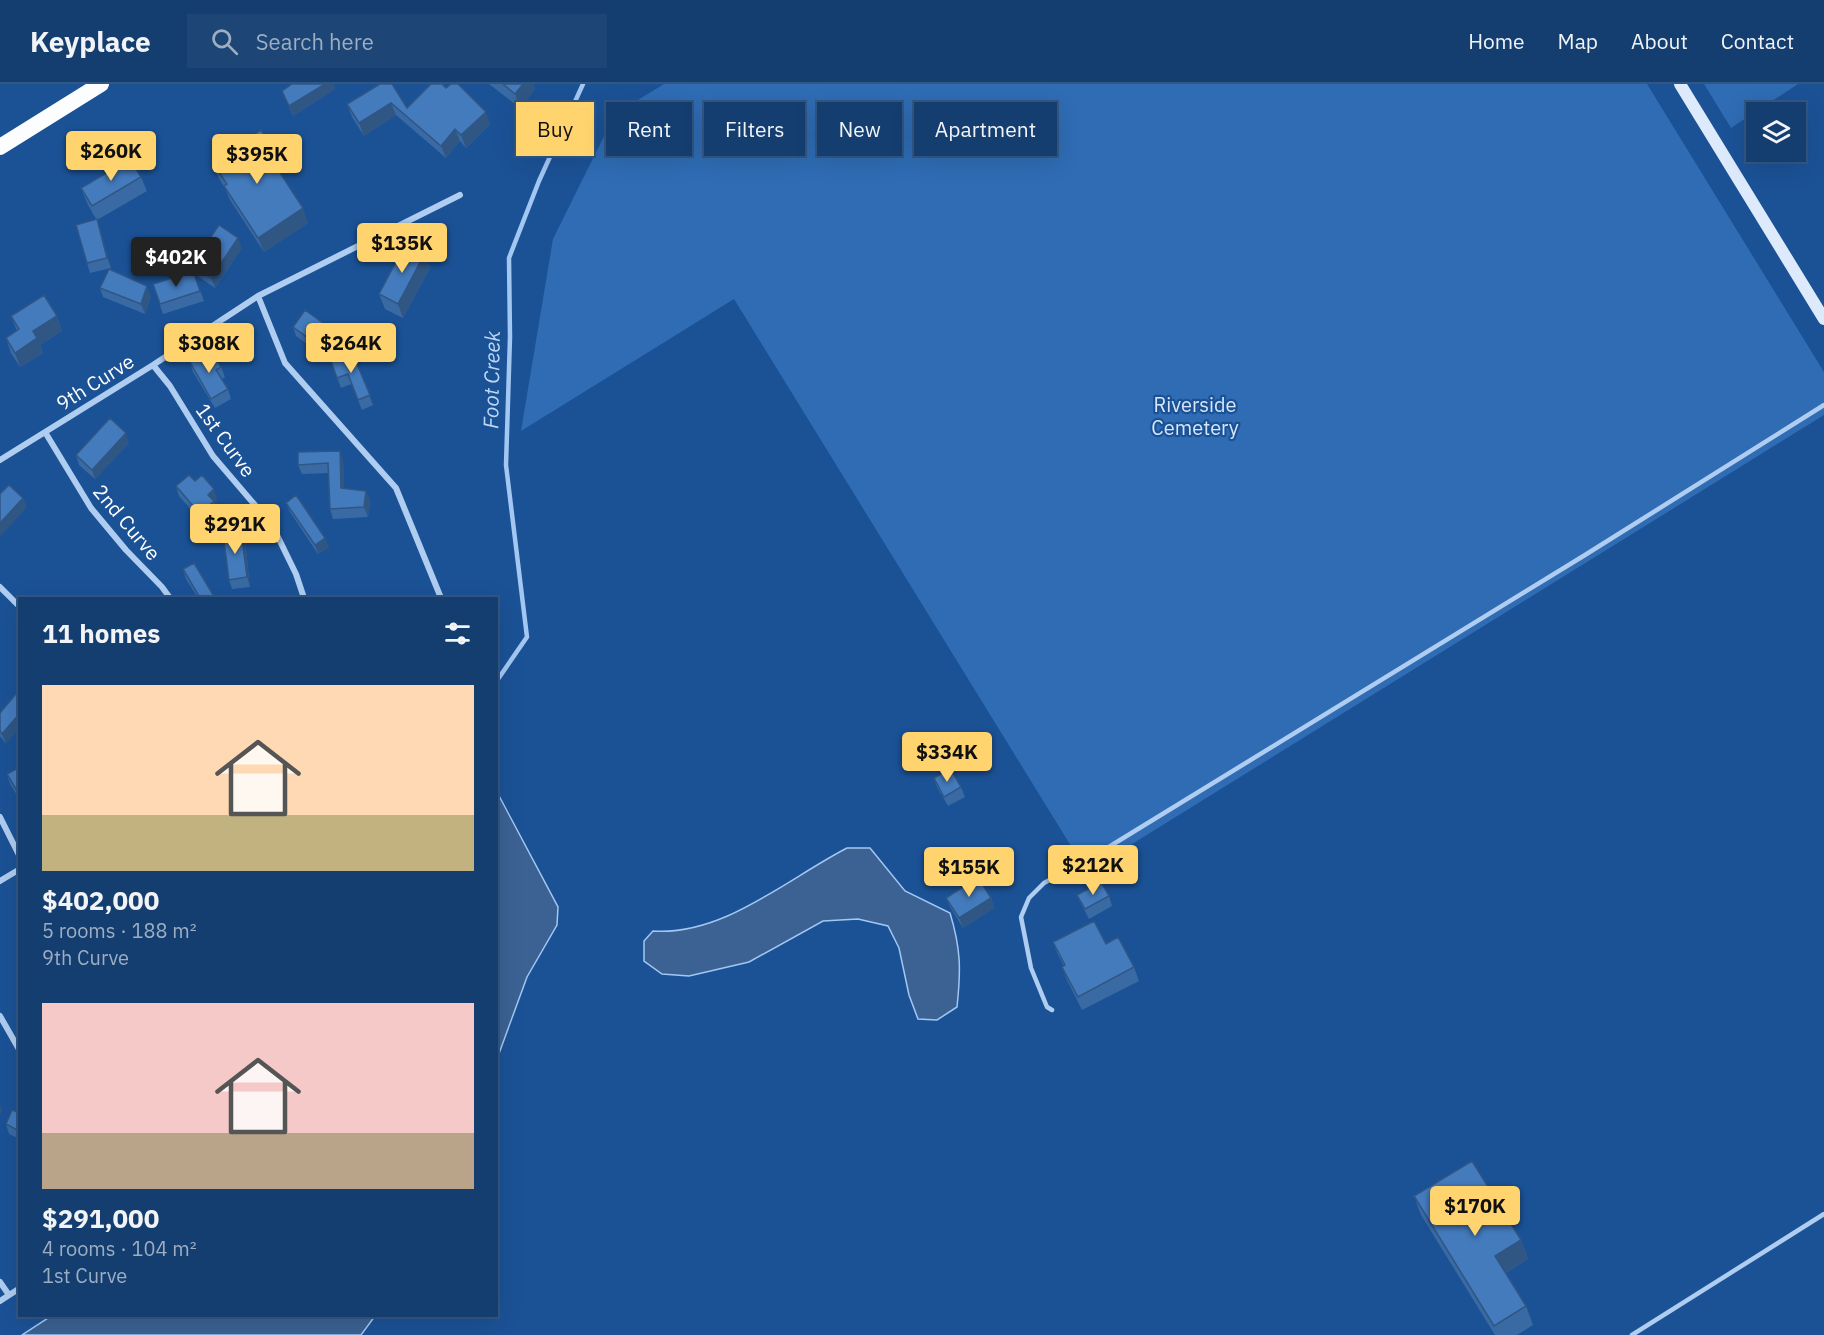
<!DOCTYPE html>
<meta charset="utf-8">
<style>
body{margin:0;font-family:"IBM Plex Sans",sans-serif;background:#1d4575;color:#f1f3f6;height:100vh;display:flex;flex-direction:column;font-size:22px;white-space:nowrap}
*{box-sizing:border-box;margin:0}
p{font-size:20px;color:#9daec3}
.icon{flex:none;width:33px;height:33px;fill:none;stroke:currentColor;stroke-width:2;stroke-linecap:round;stroke-linejoin:round}
.map{position:relative;flex:1;overflow:hidden}
.sheet{position:absolute;left:18px;top:513px;width:480px;height:720px;display:flex;flex-direction:column;background:#143e70;border-radius:0px;box-shadow:0 6px 24px #0002,0 0 0 2px #335783}
.sheet>*{flex:none}
.banner{position:absolute;left:516px;top:18px;width:570px;height:54px;display:flex;gap:12px}
.fabs{position:absolute;left:1746px;top:18px;display:grid;gap:12px}
.fabs a{display:grid;place-items:center;width:60px;height:60px;border-radius:0px;background:#143e70;box-shadow:0 6px 24px #0002,0 0 0 2px #335783;font-size:30px}
.price{position:absolute;translate:-50% -51px;padding:0 14px;border-radius:6px;background:#ffd46e;color:#111;font-size:20px;line-height:39px;filter:drop-shadow(0 2px 3px #0008)}
.price::after{content:'';position:absolute;left:50%;top:36px;width:18px;height:14px;margin-left:-9px;background:inherit;clip-path:polygon(0 0,100% 0,50% 100%)}
.price.current{background:#222;color:#fff}
ul{padding:0;list-style:none}
li{display:grid;align-content:center;gap:12px;height:318px;padding:0 24px}
li span{display:grid;place-items:center;height:186px;border-radius:0px;color:#555}
li>.icon{margin-inline-start:auto}
span .icon{width:108px;height:108px;fill:#fffc;stroke-width:1}
li b{font-size:26px}
h2{display:flex;justify-content:space-between;align-items:center;height:72px;padding:0 24px;font-size:26px}
.tag{padding:0 21px;border-radius:0px;background:#143e70;box-shadow:0 6px 24px #0002,0 0 0 2px #335783;font-size:21px;line-height:54px}
.tag.current{background:#ffd46e;color:#111}
header{display:flex;align-items:center;gap:36px;box-sizing:border-box;height:84px;padding:0 30px;background:#143e70;border-bottom:2px solid #335783}
header strong{font-size:28px}
nav{display:flex;gap:33px;margin-inline-start:auto;font-size:21px}
.search{width:420px;height:54px;background:#1d4575;display:flex;align-items:center;gap:15px;box-sizing:border-box;padding:0 21px;border-radius:0px;color:#9daec3;font-size:22px}
.map>svg:first-child{display:block}
.green{fill:#2f6cb4}
.water{fill:#3b6293;stroke:#a2c7f2;stroke-width:1.5}
.lines{fill:none;stroke-linecap:round;stroke-linejoin:round}
.stream{stroke:#a2c7f2;stroke-width:4.5}
.service{stroke:#afcdf0;stroke-width:4.5}
.minor{stroke:#afcdf0;stroke-width:6}
.secondary{stroke:#ddeafb;stroke-width:12}
.trunk{stroke:#fcfdff;stroke-width:16}
.wall{fill:#3a6aa3}
.shaded-wall{fill:#305684}
.building{fill:#447bbd;stroke:#305684;stroke-width:1.5}
.labels{text-anchor:middle;dominant-baseline:central;stroke-width:4.5;stroke-linejoin:round;paint-order:stroke}
.street-label{font-size:20px;fill:#fff;stroke:#1b5296}
.park-label{font-size:20px;fill:#d6e7fb;stroke:#1b5296}
.water-label{font-size:21px;font-style:italic;fill:#bbd7f6;stroke:#1b5296}
</style>
<header>
<strong>Keyplace</strong>
<div class="search"><svg class="icon" aria-label="search" viewBox="0 0 24 24"><circle cx="10" cy="10" r="6"/><path d="M15 15l6 6"/></svg>Search here</div>
<nav><a>Home</a><a>Map</a><a>About</a><a>Contact</a></nav>
</header>
<div class="map">
<svg width="1824" height="1251" viewBox="0 0 1824 1251">
<rect width="100%" height="100%" fill="#1b5296"/>
<!-- green -->
<path class="green" d="M664 0H1647L1824 288V331L1087 788 734 215 521 347 553 155 615 30Z
M1704 0H1798L1731 44Z"/>
<!-- water -->
<path class="water" d="M497 708 558 823 557 841 527 893 497 975Z
M847 764H870L905 807 950 829C961 865 961 886 957 923L937 936 918 935 909 911 899 864 888 842 858 835 823 837 749 878 689 892 662 890 644 877V857L653 847C723 852 787 795 847 764Z
M51 1232H375L361 1251H22Z"/>
<g class="lines">
<!-- stream -->
<path class="stream" d="M496 598 527 553 506 381 510 253 509 174 539 97 583 0"/>
<!-- service -->
<path class="service" d="M1052 926 1047 923 1031 884 1021 833 1029 814 1044 799 1094 772 1585 471 1824 321
M1632 1251 1824 1130"/>
<!-- minor -->
<path class="minor" d="M258 212 285 279 396 404 441 514
M153 281 170 302 213 372 260 427 276 449 296 490 304 514
M45 348 91 424 126 466 162 503 170 514
M0 376 153 281 258 212 460 111
M0 503 20 523
M0 733 20 773
M0 797 20 785
M0 932 20 967
M0 1198 9 1211
M0 1217 20 1204"/>
<!-- secondary -->
<path class="secondary" d="M1680 0 1824 235"/>
<!-- trunk -->
<path class="trunk" d="M0 63 101 0"/>
</g>
<!-- wall -->
<path class="wall" d="M292 0H333L335 5 293 32 282 7Z
M380 0 407 24 446 4 490 40 466 64 460 57 446 74 396 31 364 52 352 33 347 20Z
M489 0H533L535 5 520 24Z
M212 78 279 79 275 82 308 139 264 168 230 116 225 104 218 93Z
M141 93 147 107 97 136 111 184 90 189 87 179 96 135 87 119 81 104Z
M242 164 215 204 196 191 192 181Z
M425 169 430 184 403 234 385 225 379 210Z
M193 187 204 217 163 230 153 200Z
M100 204 151 212 145 230 103 213Z
M11 232H57L62 247 40 261 43 269 20 283 11 269 6 254 17 247Z
M293 243 338 257 326 274 296 252Z
M352 268 373 321 362 326 351 300 341 304 331 277Z
M190 278 221 283 225 293 222 295 228 305 231 315 215 324 193 288Z
M129 359 95 395 79 381 76 371Z
M343 377 344 405 366 407 370 417 368 433 333 435 330 425 328 389 302 390 298 381Z
M195 397 217 415 214 418 217 427 203 439 179 412 176 402Z
M286 419 329 463 318 470 290 428Z
M245 456 250 503 232 505 229 496Z
M183 485 215 514H198L186 495Z
M0 629 6 660 0 652Z
M20 683V716L10 700 7 690Z
M934 694 961 703 965 713 948 722 937 703Z
M1077 811 1109 812 1112 822 1089 835 1081 820Z
M946 814H991L994 824 963 844 950 823Z
M1053 858 1134 883 1139 897 1082 926 1067 896 1062 883 1064 882 1058 871Z
M20 1029V1055L9 1050 6 1040Z
M1414 1112 1521 1156 1528 1175 1506 1189 1526 1222 1533 1241 1517 1251H1495L1421 1131Z"/>
<!-- shaded-wall -->
<path class="shaded-wall" d="M325 0H333L335 5 293 32 289 22Z
M523 0H533L535 5 520 24 515 10Z
M391 19 396 31 364 52 359 39Z
M486 28 490 40 466 64 461 51Z
M455 45 460 57 446 74 441 62Z
M273 65 279 79 272 83 267 69Z
M303 124 308 139 264 168 258 154Z
M97 135 100 145 111 184 107 174Z
M238 154 242 164 215 204 211 194Z
M425 169 430 184 403 234 398 220Z
M147 202 151 212 145 230 141 220Z
M57 232 62 247 40 261 43 269 20 283 15 269 33 247Z
M334 247 338 257 326 274 322 264Z
M126 349 129 359 95 395 92 386Z
M340 367 343 377 345 414 341 404Z
M214 405 217 415 214 418 217 427 203 439 200 430 208 411Z
M366 407 370 417 368 433 364 423Z
M23 414 27 423 0 453V439Z
M241 447 245 456 250 503 247 493Z
M325 454 329 463 318 470 315 461Z
M20 629V643L6 660 2 650Z
M991 814 994 824 963 844 959 834Z
M0 1021 2 1027 0 1032Z
M1521 1156 1528 1175 1502 1191 1495 1172Z"/>
<!-- building -->
<path class="building" d="M292 0H325L289 22 282 7Z
M380 0H392L407 24 431 0H442L446 4 451 0H458L486 28 461 51 455 45 441 62 391 19 359 39 347 20Z
M503 0H523L515 10Z
M261 46 273 65 267 69 303 124 258 154 224 102 227 100 212 78Z
M130 75 141 93 92 122 81 104Z
M97 135 107 174 87 179 76 141Z
M219 141 238 154 211 194 192 181Z
M406 159 425 169 398 220 379 210Z
M109 185 147 202 141 220 100 204Z
M193 187 200 207 160 220 153 200Z
M44 211 57 232 33 247 37 254 15 269 6 254 19 245 11 232Z
M305 226 334 247 322 264 293 243Z
M211 266 221 283 216 286 228 305 211 315 190 278Z
M352 268 370 311 358 316 348 290 337 294 331 277Z
M110 334 126 349 92 386 76 371Z
M340 367 341 404 366 407 364 423 330 425 328 379 298 381V368Z
M189 391 195 397 202 391 214 405 208 411 214 417 200 430 176 402Z
M9 401 23 414 0 439V410Z
M296 411 325 454 315 461 286 419Z
M241 447 247 493 229 496 223 449Z
M194 479 215 514H200L183 485Z
M20 605V629L2 650 0 647V629Z
M20 683V712L7 690Z
M950 684 961 703 944 713 934 694Z
M978 793 991 814 959 834 946 814Z
M1101 798 1109 812 1085 825 1077 811Z
M1094 837 1106 860 1118 853 1134 883 1078 913 1062 883 1065 881 1053 858Z
M12 1026 20 1029V1041L17 1046 6 1040Z
M1472 1077 1521 1156 1495 1172 1526 1222 1494 1242 1414 1112Z"/>
<g class="labels">
<!-- street labels -->
<g class="street-label">
<text transform="translate(95 298) rotate(-32)">9th Curve</text>
<text transform="translate(226 356) rotate(54)">1st Curve</text>
<text transform="translate(127 438) rotate(50)">2nd Curve</text>
</g>
<!-- park labels -->
<g class="park-label">
<text x="1195" y="320">Riverside<tspan x="1195" dy="23">Cemetery</tspan></text>
</g>
<!-- water labels -->
<g class="water-label">
<text transform="translate(491 296) rotate(-89)">Foot Creek</text>
</g>
</g>
</svg>
<div class="fabs">
<a><svg class="icon" aria-label="layers" viewBox="0 0 24 24"><path d="M12 4l9 5-9 5-9-5zM3 14l9 5 9-5"/></svg></a>
</div>
<b class="price" style="left:111px;top:98px">$260K</b>
<b class="price" style="left:257px;top:101px">$395K</b>
<b class="price" style="left:402px;top:190px">$135K</b>
<b class="price current" style="left:176px;top:204px">$402K</b>
<b class="price" style="left:209px;top:290px">$308K</b>
<b class="price" style="left:351px;top:290px">$264K</b>
<b class="price" style="left:235px;top:471px">$291K</b>
<b class="price" style="left:947px;top:699px">$334K</b>
<b class="price" style="left:1093px;top:812px">$212K</b>
<b class="price" style="left:969px;top:814px">$155K</b>
<b class="price" style="left:1475px;top:1153px">$170K</b>
<div class="banner">
<a class="tag current">Buy</a>
<a class="tag">Rent</a>
<a class="tag">Filters</a>
<a class="tag">New</a>
<a class="tag">Apartment</a>
</div>
<section class="sheet">
<h2>11 homes<svg class="icon" aria-label="filters" viewBox="0 0 24 24"><path d="M4 7h16M4 17h16"/><circle cx="9" cy="7" r="2"/><circle cx="15" cy="17" r="2"/></svg></h2>
<ul>
<li><span style="background:linear-gradient(#ffd9b3 70%,#c2b280 0)"><svg class="icon" aria-label="home" viewBox="0 0 24 24"><path d="M3 11l9-7 9 7M6 9v11h12V9"/></svg></span><div><b>$402,000</b><p>5 rooms · 188 m²</p><p>9th Curve</p></div></li>
<li><span style="background:linear-gradient(#f6c9c9 70%,#b9a48a 0)"><svg class="icon" aria-label="home" viewBox="0 0 24 24"><path d="M3 11l9-7 9 7M6 9v11h12V9"/></svg></span><div><b>$291,000</b><p>4 rooms · 104 m²</p><p>1st Curve</p></div></li>
</ul>
</section>
</div>
